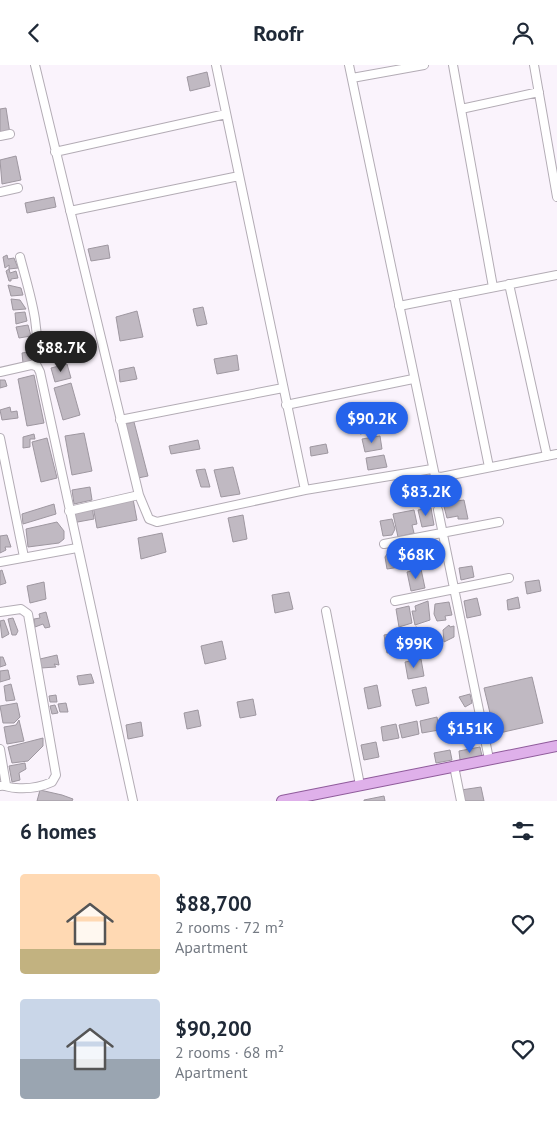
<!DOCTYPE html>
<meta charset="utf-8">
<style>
body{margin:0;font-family:"PT Sans",sans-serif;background:#f2f2f3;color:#1f2937;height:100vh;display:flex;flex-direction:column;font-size:19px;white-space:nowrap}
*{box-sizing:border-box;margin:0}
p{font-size:16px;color:#747a83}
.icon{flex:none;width:28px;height:28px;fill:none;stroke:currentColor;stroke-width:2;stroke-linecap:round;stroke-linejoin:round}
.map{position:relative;height:736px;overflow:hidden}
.sheet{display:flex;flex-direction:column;background:#fff;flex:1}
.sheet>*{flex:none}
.price{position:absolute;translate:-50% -42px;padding:0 11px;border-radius:18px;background:#2563eb;color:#fff;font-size:16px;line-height:32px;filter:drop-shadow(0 1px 2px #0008)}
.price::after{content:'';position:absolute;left:50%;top:30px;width:15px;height:11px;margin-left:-8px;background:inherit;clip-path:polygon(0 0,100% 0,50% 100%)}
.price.active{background:#222;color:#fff}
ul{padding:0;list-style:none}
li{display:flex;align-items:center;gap:15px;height:125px;padding:0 20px}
li span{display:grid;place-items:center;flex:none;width:140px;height:100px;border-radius:5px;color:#555}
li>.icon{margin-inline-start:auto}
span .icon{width:60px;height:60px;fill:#fffc;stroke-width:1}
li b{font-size:21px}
h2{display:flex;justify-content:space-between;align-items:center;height:60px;padding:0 20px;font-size:21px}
header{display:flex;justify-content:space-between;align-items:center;height:65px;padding:0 20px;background:#fff;font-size:22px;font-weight:600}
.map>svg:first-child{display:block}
.building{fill:#c0b9c2;stroke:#9e97a0}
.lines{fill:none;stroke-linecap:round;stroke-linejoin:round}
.minor-casing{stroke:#b3acb5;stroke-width:10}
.major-casing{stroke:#8f5b9b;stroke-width:12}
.minor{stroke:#fff;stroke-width:8}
.major{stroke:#dfb0ea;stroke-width:10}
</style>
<header><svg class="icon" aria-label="back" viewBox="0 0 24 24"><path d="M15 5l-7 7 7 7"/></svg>Roofr<svg class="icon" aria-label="person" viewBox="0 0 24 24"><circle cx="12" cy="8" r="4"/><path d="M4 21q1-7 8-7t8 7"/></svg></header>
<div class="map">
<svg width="557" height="736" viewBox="0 0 557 736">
<rect width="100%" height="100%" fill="#faf3fc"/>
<!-- building -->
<path class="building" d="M207 7 210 21 190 26 187 12Z
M6 43 10 69 0 70V44Z
M16 91 21 115 2 119 0 95Z
M54 132 56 142 27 148 25 138Z
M108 180 110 193 91 196 88 184Z
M7 190 8 194 14 193 18 203 9 204V200L5 203 3 192Z
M9 204 10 208 16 206 18 213 11 214V216H9L6 206Z
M8 220 21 223 23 230 11 231Z
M11 234 20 235 26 244 13 245Z
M203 242 207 259 197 261 193 244Z
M137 246 143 272 120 276 116 252Z
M25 247 27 256 16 259 15 248Z
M28 260 31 271 19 273 16 262Z
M34 286 36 295 23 298 22 288Z
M237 290 239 305 217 309 214 294Z
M67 299 71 313 55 317 51 303Z
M134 302 137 314 120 317 119 305Z
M34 310 44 358 27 361 18 314Z
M0 315H5L7 321 0 323Z
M71 318 80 350 63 355 54 323Z
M10 342 11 347 17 346 18 353 2 355 0 345Z
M376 355 378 365 360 369 358 359Z
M134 357 148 411 138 413 125 359Z
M84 368 92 406 72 410 65 371Z
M34 369 35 374H30V382L23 383V372Z
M380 371 382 384 365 387 362 374Z
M47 373 57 413 41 417 32 377Z
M198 375 200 384 171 389 169 381Z
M326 379 328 388 311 391 310 382Z
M384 390 387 402 368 405 366 393Z
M233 402 240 429 221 432 214 405Z
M205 404 210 422H201L196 405Z
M90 422 92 435 74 439 72 425Z
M133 434 137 455 97 463 93 441Z
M464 435 468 454H458V451L447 453 443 438Z
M54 439 56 449 23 459 22 449Z
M92 442 94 454 72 458 70 446Z
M431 443 434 460 422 462 418 445Z
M414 445 417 459 412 460 414 468 398 472 393 449Z
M243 450 247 474 233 477 228 453Z
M392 454 395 464 392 470 383 471 380 456Z
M57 457 64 466V474L59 478 28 482 26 464Z
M162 468 166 487 141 494 138 473Z
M7 470 11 482H5L6 485 0 488V471Z
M413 481 415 488 418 487 422 496 405 499 401 483Z
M394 487V490L398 489 400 502 387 504 385 492 387 489Z
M472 501 474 512 461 515 459 503Z
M421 504 425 523 411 526 407 507Z
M2 505 6 518 0 520V506Z
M539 515 541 526 527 529 525 517Z
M44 517 46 534 30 538 27 521Z
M289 527 293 544 275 548 272 530Z
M518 532 520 543 508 545 507 535Z
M477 533 481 550 467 553 464 536Z
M428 536 430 555 415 560 412 546H416L415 541Z
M449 537 452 550 445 551 446 555 437 556 434 549 435 539Z
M409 541 412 558 399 562 396 544Z
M46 547 50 562 45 563 43 559 35 562 34 554 40 553 39 549Z
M13 553 18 566 16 570H12L8 554Z
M4 555 9 569 2 573 0 556Z
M449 560 450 562 454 561V572L444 577 443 565Z
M417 562 419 573 401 576 399 566Z
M395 568 399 586 387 588 384 570Z
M222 576 226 594 205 599 201 581Z
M57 590 59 600 54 599 56 602 41 603 40 594Z
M0 592H3L6 600 0 602Z
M421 594 424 611 408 614 405 597Z
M8 605 10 614 0 617V606Z
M91 609 94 618 79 620 77 611Z
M532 612 543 658 495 669 484 623Z
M11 619 15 635 6 636 4 621Z
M377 620 381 641 368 644 364 623Z
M426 622 429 638 416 641 412 625Z
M470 629 472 638 465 642 459 632Z
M56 630 57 637H50L49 631Z
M253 634 256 650 240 653 237 637Z
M17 638 20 652 14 658H3L0 641Z
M66 638 68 647H60L58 639Z
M55 640 58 648 52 649 50 641Z
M198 645 201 661 187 664 184 648Z
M437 652 439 665 422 668 420 656Z
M19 655 24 676 7 679 4 662 16 660Z
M417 656 419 669 402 673 399 660Z
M141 657 143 671 128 674 126 660Z
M396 659 399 673 383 676 381 662Z
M43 673V681L28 696 12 698 8 682Z
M376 677 379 692 364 695 361 680Z
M480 682 482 691 460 695 459 686Z
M450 685 452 695 436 698 434 688Z
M25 698 26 704 19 708 20 715 12 717 9 701Z
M481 722 484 736H463L461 725Z
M40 725 62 730 73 734 72 736H37Z
M384 731 385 736H364V735Z"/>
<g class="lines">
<!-- minor casing -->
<g class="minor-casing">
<path id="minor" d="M35 0 139 430 149 454 157 457 305 425 432 404
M216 0 305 425
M349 0 435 411 441 412 557 389
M453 0 493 222
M534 0 557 132
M352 13 424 0
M461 44 539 27
M0 71 10 69
M55 87 226 49
M0 127 18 123
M70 146 239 111
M20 192C29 227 42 263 35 301
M509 219 547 391
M454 230 489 402
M399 241 557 210
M0 307 31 300 37 301 40 307 133 736
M286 340 413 314
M120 355 283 323
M0 373 24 492
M438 445 489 694
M69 446 139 430
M384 479 499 457
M0 497 77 483
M395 536 509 513
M326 546 360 720
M0 547 21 544 28 549 56 710 52 717C41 722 28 724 16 723 9 723 6 720 0 721
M0 684 6 720
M454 701 461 736"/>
</g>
<!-- major casing -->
<g class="major-casing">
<path id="major" d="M282 736 557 681"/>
</g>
<!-- minor -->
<use href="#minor" class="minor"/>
<!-- major -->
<use href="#major" class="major"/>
</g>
</svg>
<b class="price active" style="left:61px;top:308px">$88.7K</b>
<b class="price" style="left:372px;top:379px">$90.2K</b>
<b class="price" style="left:426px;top:452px">$83.2K</b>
<b class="price" style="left:416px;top:515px">$68K</b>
<b class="price" style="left:414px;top:604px">$99K</b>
<b class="price" style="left:470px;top:689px">$151K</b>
</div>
<section class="sheet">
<h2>6 homes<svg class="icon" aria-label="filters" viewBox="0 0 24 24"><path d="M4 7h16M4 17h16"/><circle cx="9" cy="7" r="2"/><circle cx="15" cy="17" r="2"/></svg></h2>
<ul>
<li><span style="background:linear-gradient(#ffd9b3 75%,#c2b280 0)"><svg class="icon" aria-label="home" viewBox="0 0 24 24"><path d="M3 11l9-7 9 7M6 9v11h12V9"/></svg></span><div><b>$88,700</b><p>2 rooms · 72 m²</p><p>Apartment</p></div><svg class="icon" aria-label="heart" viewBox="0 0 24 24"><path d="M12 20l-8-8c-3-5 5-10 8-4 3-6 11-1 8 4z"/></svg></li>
<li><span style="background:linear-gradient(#c9d6e8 60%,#9aa5b1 0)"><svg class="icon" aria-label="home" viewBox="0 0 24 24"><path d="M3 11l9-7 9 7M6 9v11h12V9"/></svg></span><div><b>$90,200</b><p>2 rooms · 68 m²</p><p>Apartment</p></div><svg class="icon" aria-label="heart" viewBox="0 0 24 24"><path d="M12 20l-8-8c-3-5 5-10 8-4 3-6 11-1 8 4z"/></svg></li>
</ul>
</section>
